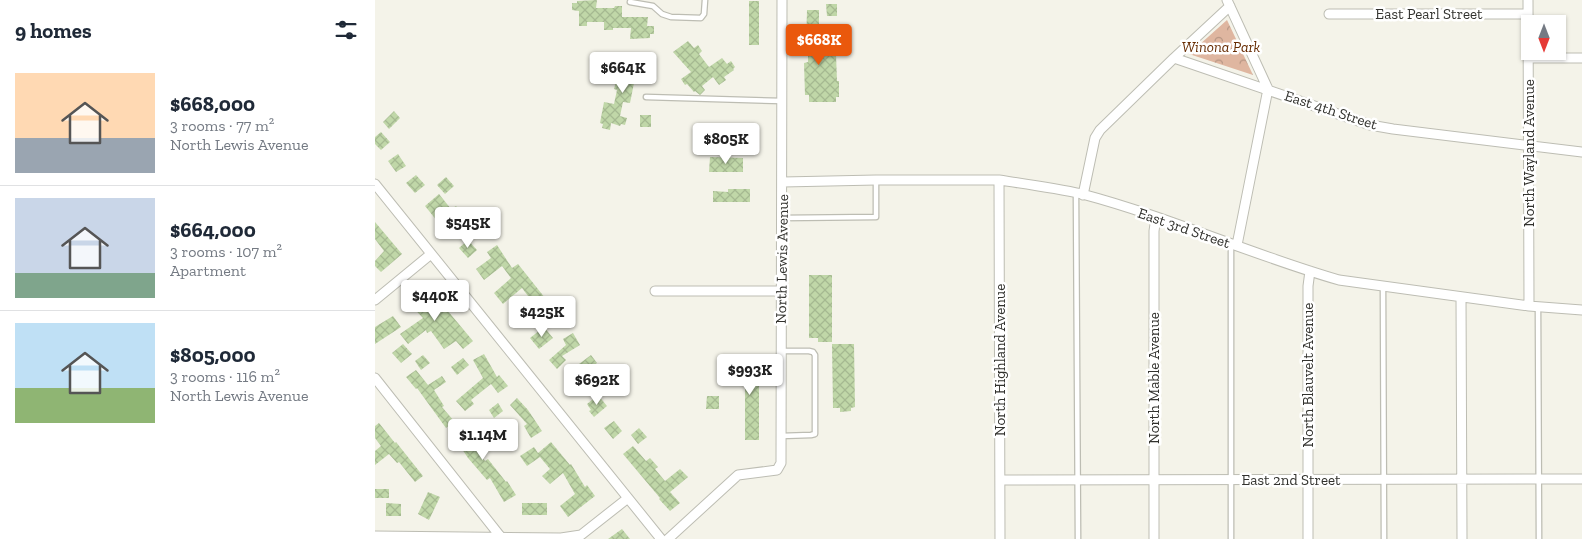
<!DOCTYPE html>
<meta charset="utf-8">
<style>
body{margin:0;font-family:"Zilla Slab",serif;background:#f2f2f3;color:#1f2937;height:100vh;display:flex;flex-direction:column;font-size:19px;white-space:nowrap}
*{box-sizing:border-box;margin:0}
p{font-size:16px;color:#747a83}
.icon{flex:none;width:28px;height:28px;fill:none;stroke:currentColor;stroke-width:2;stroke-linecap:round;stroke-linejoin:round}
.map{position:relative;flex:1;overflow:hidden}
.side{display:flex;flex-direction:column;background:#fff;width:375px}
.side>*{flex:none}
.needle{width:32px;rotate:180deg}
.tools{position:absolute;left:1146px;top:15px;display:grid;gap:10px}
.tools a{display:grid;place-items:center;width:45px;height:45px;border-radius:0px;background:#fff;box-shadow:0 1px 4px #0004;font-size:25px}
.price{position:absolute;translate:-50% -42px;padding:0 11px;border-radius:5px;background:#fff;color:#222;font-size:16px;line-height:32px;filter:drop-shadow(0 1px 2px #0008)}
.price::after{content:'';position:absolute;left:50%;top:30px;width:15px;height:11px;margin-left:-8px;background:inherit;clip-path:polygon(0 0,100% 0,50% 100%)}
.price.selected{background:#ea580c;color:#fff}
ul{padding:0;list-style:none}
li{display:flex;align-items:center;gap:15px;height:125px;padding:0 15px}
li+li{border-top:1px solid #e0e1e3}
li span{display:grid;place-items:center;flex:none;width:140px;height:100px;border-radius:0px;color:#555}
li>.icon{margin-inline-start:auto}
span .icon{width:60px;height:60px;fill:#fffc;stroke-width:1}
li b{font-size:21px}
h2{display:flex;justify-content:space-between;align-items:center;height:60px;padding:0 15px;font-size:21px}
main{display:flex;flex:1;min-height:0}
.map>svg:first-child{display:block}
.park{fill:url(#park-crowns)}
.building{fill:url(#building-cross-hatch)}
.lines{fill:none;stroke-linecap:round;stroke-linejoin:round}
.lane-casing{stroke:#bdbdb3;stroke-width:7}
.street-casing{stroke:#bdbdb3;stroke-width:11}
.lane{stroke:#fff;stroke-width:4.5}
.street{stroke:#fff;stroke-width:9}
.labels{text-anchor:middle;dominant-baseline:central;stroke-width:5;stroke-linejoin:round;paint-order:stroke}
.street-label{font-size:15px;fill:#32322e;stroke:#fff}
.park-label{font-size:15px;font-style:italic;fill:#662a00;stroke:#fff}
</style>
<main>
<section class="side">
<h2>9 homes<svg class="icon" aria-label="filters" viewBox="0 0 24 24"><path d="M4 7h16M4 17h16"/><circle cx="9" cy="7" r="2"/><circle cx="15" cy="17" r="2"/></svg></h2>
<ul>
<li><span style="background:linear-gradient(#ffd9b3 65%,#9aa5b1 0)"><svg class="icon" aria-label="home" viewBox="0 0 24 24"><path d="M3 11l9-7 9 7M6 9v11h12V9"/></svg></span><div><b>$668,000</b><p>3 rooms · 77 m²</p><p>North Lewis Avenue</p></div></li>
<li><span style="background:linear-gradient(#c9d6e8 75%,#7fa58c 0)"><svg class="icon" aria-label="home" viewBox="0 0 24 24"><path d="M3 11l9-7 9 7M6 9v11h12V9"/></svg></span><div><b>$664,000</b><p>3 rooms · 107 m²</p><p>Apartment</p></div></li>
<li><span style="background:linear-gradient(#bfe0f5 65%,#8fb573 0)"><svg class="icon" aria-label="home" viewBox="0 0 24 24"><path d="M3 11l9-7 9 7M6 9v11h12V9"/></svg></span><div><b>$805,000</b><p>3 rooms · 116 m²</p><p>North Lewis Avenue</p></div></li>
</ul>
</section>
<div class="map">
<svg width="1207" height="539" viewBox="0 0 1207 539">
<defs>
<pattern id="park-crowns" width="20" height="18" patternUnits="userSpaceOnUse" patternTransform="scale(1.25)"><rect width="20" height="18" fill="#dfb6a0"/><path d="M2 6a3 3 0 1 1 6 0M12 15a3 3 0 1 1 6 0" fill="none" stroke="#b59583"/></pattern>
<pattern id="building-cross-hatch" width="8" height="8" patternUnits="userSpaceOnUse" patternTransform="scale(1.25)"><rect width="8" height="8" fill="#c0d7a8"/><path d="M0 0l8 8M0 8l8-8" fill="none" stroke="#a5b991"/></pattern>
</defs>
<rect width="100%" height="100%" fill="#f4f3e9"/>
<!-- park -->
<path class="park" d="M852 20 878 75 814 54Z"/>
<!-- building -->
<path class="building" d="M222 0 221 8H239L240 6H247V17H273L272 26H279V34H275V38L255 39 256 28H238V30H229V22H212V26H204V11L197 10V3H202V1Z
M374 1H384V45H374Z
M451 4H462V16H452Z
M432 10H444V52H452V54H461L462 81H464V97H461V102H434V95H430L429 63 433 62V46H431Z
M313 41 319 48 323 45 327 51 324 54 334 67 347 58 352 64 356 61 360 67 358 69 359 70 349 77 351 80 344 85 338 77 327 86 330 90 325 95 320 91 319 92 312 84 310 85 306 79 316 72 298 52Z
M256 58 274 62 273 69H275L273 80 265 78V73H261L255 103 248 102 245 116 252 118 250 125 246 124 245 126 236 123 235 130 227 128 228 124 225 123 229 102 239 104 242 90 239 89 242 78 252 80Z
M19 111 25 118 14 129 8 122Z
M265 115H276V127H265Z
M6 132 15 142 6 150 0 144V137Z
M23 154 31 166 21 172 13 161Z
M335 157 368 158V172H334Z
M41 175 50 185 40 193 31 183Z
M71 177 79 186 70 194 62 185Z
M353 189H375V202H338V191L353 192Z
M64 194 76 209 81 206 86 212 76 221 83 230 75 237 50 206Z
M0 222 27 254 6 272 0 266V261L9 251 0 239Z
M93 240 102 250 93 258 84 248Z
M122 245 137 268 143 264 186 318 175 327 162 312 146 325 138 315 156 300 147 288 128 304 119 293 136 278 127 266 109 280 101 269 116 258 112 252Z
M434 275H457V342H443V338H434Z
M52 286 98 341 88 349 81 341 69 349 56 331 52 333 51 330 33 344 25 334 48 318 33 302Z
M18 316 26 327 0 344V327Z
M169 327 178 338 164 349 155 338Z
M198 333 205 345 187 356 191 360 182 369 174 360 191 345 188 339Z
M28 344 37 354 26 363 17 353Z
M457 344H479L480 407 476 408V411L465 412V408H458Z
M109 354 122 377 124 375 133 386 123 393 116 384 96 400 99 404 90 411 81 401 108 378 98 360Z
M370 354H382L383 377H384V440H370V381H348V374H370Z
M48 355 55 363 46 370 40 361Z
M216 355 222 363 206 375 200 367Z
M88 358 94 365 82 375 76 367Z
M41 370 53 385 67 376 71 382 59 390 69 406 67 407 79 421 71 428 42 388 41 389 31 377Z
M202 375 210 385 201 393 193 382Z
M233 377 240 386 232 393 225 384Z
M223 395 232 406 219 417 214 411 216 410 212 404Z
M332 396H344V409H331Z
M142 398 153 410 167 431 156 438 149 426 152 424 135 405Z
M123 403 128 411 119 418 114 410Z
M102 420 108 429 95 439 110 461 113 459 131 482 132 481 141 495 129 502 115 478 112 480 93 458 79 437Z
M239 421 247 431 238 439 229 428Z
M4 423 20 443 21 442 48 476 40 482 24 462 22 463 14 454 0 465V451L6 446 0 438V426Z
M264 428 272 437 263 444 256 435Z
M176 442 195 465 196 464 210 487 212 485 220 496 193 517 185 506 200 494 188 473 175 484 167 476 175 469 165 457 152 466 145 456 159 447 163 453Z
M258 446 271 461 275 458 283 467 280 469 290 481 305 469 313 477 295 492 305 503 295 511 284 499 285 498 248 454Z
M0 489H14V498H0Z
M53 492 65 497 54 520 43 514Z
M11 503 26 504V516H11Z
M147 503H172V515H147Z
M247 529 255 539H233Z"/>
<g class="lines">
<!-- lane casing -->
<g class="lane-casing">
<path id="lane" d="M255 2 278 6 287 14 296 17 326 18 329 14 330 0
M271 97 407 101
M701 193 703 539
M407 218 501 217V181
M1008 287 1009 539
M1163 307 1164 539
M406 351H434L438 352 440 355V434L436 435 406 436
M856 539V243"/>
</g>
<!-- street casing -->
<g class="street-casing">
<path id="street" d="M852 0 893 89 862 245
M1153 0 1154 306
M954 14H1153
M799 58 995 125 1018 129 1207 152
M1153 58H1207
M624 180 625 539
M408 182 501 180H624C651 184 680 188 707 194 794 217 877 255 964 280L1154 306 1207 310
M0 184 286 539
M708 195 720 138 725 130 799 58 855 6
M280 291H406
M1086 297 1087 539
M0 300 56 254
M0 378 125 536
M625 480 1207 479
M0 536 186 538 206 535 253 498
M293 539 363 475 402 470 406 463 407 0
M779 539V231L781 217
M933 539V286L935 271"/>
</g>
<!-- lane -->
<use href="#lane" class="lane"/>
<!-- street -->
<use href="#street" class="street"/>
</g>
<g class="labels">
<!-- street labels -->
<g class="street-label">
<text x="1054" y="14">East Pearl Street</text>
<text transform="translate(956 110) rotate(18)">East 4th Street</text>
<text transform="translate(1154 153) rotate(-90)">North Wayland Avenue</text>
<text transform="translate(809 228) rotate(19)">East 3rd Street</text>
<text transform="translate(407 259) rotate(-89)">North Lewis Avenue</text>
<text transform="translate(625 360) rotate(-90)">North Highland Avenue</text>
<text transform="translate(933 375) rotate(-90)">North Blauvelt Avenue</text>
<text transform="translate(779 378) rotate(-90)">North Mable Avenue</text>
<text x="916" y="480">East 2nd Street</text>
</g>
<!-- park labels -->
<g class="park-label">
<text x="846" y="47">Winona Park</text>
</g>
</g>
</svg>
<div class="tools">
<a><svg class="needle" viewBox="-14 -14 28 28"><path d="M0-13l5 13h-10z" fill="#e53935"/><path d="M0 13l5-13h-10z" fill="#747a83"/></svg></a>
</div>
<b class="price selected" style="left:444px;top:66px">$668K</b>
<b class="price" style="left:248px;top:94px">$664K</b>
<b class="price" style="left:351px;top:165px">$805K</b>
<b class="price" style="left:93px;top:249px">$545K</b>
<b class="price" style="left:60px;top:322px">$440K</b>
<b class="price" style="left:167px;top:338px">$425K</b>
<b class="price" style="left:375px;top:396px">$993K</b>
<b class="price" style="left:222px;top:406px">$692K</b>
<b class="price" style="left:108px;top:461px">$1.14M</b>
</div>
</main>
